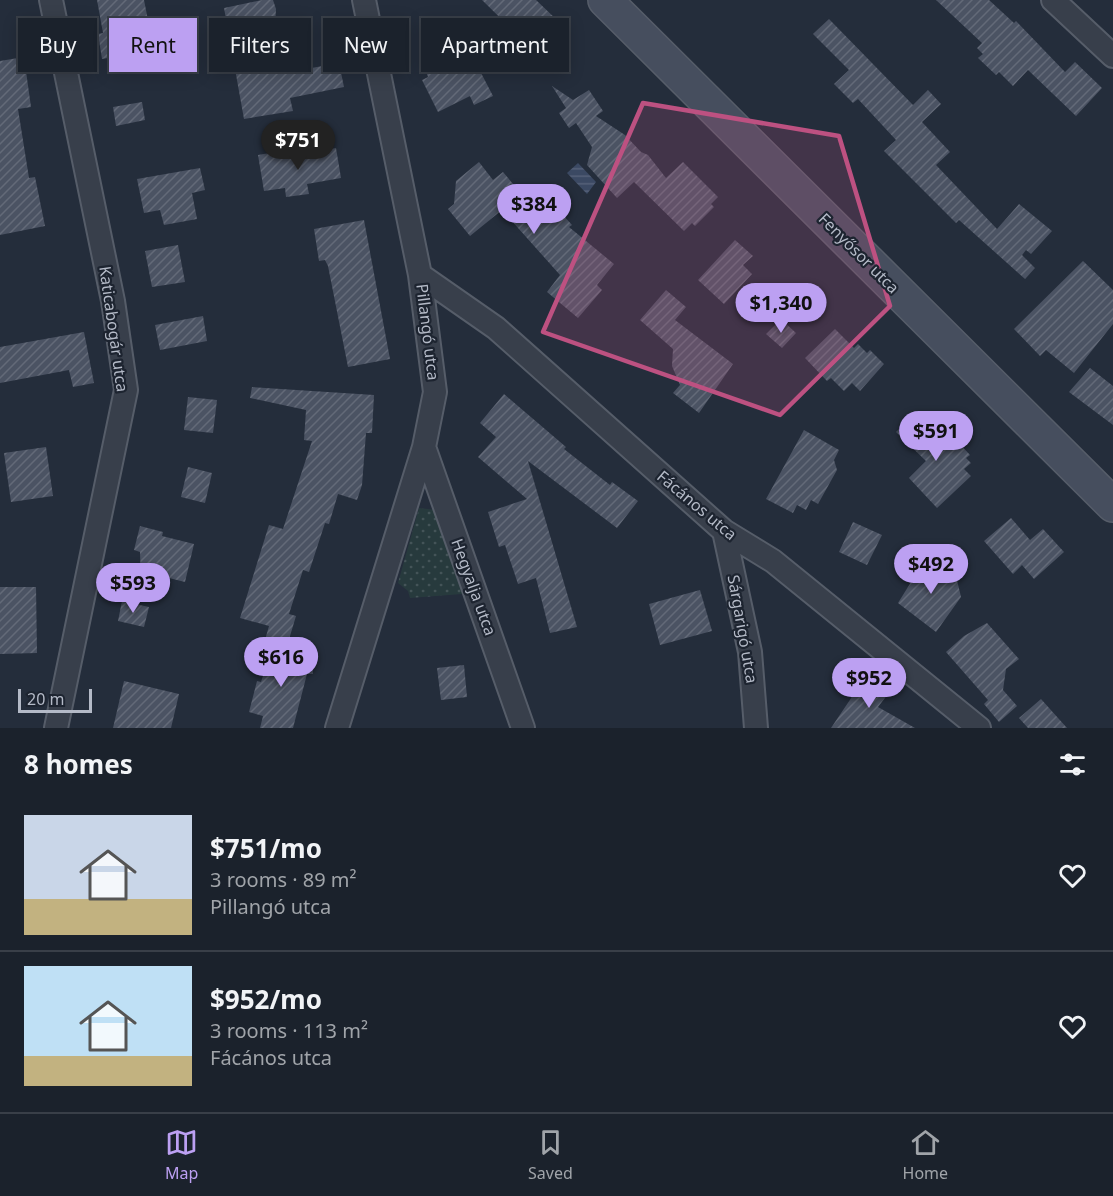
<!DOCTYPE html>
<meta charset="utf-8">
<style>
body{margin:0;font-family:"Noto Sans",sans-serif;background:#242a34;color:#f1f3f6;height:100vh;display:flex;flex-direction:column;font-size:22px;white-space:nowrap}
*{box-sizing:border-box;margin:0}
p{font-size:20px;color:#a0a4a9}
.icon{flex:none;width:33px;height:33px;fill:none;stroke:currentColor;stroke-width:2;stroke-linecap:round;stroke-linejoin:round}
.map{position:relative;height:728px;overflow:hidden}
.panel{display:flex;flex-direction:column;background:#1b222c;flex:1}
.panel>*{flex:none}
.hud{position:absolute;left:18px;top:18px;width:600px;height:54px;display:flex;gap:12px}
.scale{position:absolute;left:18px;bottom:15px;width:74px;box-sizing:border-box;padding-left:6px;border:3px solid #b4bac7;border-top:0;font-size:16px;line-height:21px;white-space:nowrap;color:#b4bac7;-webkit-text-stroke:4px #1d2430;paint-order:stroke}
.price{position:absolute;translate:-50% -51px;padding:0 14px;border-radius:21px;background:#bca0f2;color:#111;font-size:20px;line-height:39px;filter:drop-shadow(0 2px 3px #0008)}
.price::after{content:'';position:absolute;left:50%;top:36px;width:18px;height:14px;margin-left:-9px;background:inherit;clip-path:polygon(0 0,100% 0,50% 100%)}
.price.current{background:#222;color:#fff}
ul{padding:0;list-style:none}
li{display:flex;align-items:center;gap:18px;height:150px;padding:0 24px}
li+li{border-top:2px solid #393f48}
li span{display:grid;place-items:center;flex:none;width:168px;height:120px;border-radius:0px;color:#555}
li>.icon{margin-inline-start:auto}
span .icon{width:72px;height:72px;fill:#fffc;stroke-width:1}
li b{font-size:26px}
h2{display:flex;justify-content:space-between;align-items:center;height:72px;padding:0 24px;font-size:26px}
.pill{padding:0 21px;border-radius:0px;background:#1b222c;box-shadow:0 3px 15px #0003,0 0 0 2px #393f48;font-size:21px;line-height:54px}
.pill.current{background:#bca0f2;color:#111}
.menu{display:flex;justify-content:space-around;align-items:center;height:84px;border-top:2px solid #393f48;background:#1b222c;font-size:16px;color:#a0a4a9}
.menu a{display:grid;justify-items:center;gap:3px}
.menu .current{color:#bca0f2}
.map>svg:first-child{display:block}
.grass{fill:url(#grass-dots)}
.water{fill:url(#water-rules)}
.building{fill:url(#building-hatch)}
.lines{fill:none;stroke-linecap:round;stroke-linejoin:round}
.street-casing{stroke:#565d69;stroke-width:26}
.secondary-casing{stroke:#565d69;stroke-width:36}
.street{stroke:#383f4b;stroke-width:22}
.secondary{stroke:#464e5e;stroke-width:33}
.marked{fill:#bd5181;fill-opacity:0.2;stroke:#bd5181;stroke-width:4.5;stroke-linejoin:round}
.labels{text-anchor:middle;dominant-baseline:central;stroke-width:4.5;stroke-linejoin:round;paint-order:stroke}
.street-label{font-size:16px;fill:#b4bac7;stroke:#1d2430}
</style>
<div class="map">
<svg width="1113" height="728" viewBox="0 0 1113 728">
<defs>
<pattern id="grass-dots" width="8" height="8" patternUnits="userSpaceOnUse" patternTransform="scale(1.5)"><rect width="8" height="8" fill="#273a3d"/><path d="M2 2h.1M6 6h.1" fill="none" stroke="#445458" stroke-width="1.8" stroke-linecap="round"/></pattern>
<pattern id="water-rules" width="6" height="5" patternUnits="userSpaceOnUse" patternTransform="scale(1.5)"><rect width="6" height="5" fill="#3b4963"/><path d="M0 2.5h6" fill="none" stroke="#556178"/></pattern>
<pattern id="building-hatch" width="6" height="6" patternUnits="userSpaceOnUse" patternTransform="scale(1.5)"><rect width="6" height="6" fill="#4b5363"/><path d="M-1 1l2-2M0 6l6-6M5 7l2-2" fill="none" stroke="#636a78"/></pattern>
</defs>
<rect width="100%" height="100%" fill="#242d3b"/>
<!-- grass -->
<path class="grass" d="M419 508 436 510 463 589 462 594 410 598 408 591 398 583Z"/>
<!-- water -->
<path class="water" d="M578 163 596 182 587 194 567 173Z"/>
<!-- building -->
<path class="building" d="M97 0H144L149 25 161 23 167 55 121 64 119 56 102 59 98 34 103 33Z
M262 0H273L276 9 275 26 284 73 339 63 344 87 290 98 293 111 244 119 224 8Z
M482 0H536L558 21 531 48Z
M936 0H989L1014 23 1016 21 1065 72 1075 62 1102 88 1076 116 1028 70 1013 86 999 72 996 75 978 58 983 54 977 48 982 43Z
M829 19 913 105 928 90 941 104 922 122 950 152 936 165 997 229 1019 204 1052 231 1031 254 1026 250 1022 255 1035 268 1025 279 959 220 956 223 884 151 896 140 858 99 853 103 834 84 849 70 813 34Z
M479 25 497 60 479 69 493 96 474 105 470 96 438 112 422 80 428 77 420 55Z
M24 57 31 107 18 109 29 178 35 177 45 226 0 235V61Z
M552 86 573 100 589 90 603 111 596 116 625 135 641 152 648 155 666 178 683 162 718 197 711 204 714 207 695 226 692 223 684 231 634 182 617 198 587 165 592 147 576 123 569 128 559 113 566 108Z
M142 102 145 120 116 126 113 107Z
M336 148 341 178 307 184 309 194 286 197 285 188 264 191 258 155 281 151 282 158Z
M479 162 493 180 503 172 540 216 553 204 572 225 569 227 614 264 597 285 602 290 578 318 547 292 560 275 502 210 470 236 448 209 454 204 456 181Z
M200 168 205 190 192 193 197 219 164 225 160 210 144 213 137 179Z
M364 220 390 359 348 367 328 266 325 260 319 261 314 229Z
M735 240 753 256 743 265 752 274 724 304 698 280Z
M178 245 185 282 152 287 145 251Z
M1083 261 1113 290V324L1074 373 1046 350 1040 356 1014 329Z
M666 290 686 307 675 320 733 364 699 413 673 393 680 385 672 366 673 349 640 320Z
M203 316 207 341 160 350 155 325Z
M781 319 796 333 782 348 766 334Z
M835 329 854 348 858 344 867 353 870 350 884 364 860 391 852 383 844 391 831 378 827 381 805 358Z
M84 332 94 383 73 387 69 370 0 383V347Z
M1090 368 1113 386V425L1069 392Z
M252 387 374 395 372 433H366L362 485 357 500 338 494 329 524 325 523 309 572 303 570 289 614 296 616 287 646 265 640 269 626 240 618 269 525 283 529 312 441 304 440 306 410 250 398Z
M504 394 566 447 564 449 610 485 612 482 638 501 617 528 528 461 577 627 550 633 536 578 518 584 505 545 499 547 488 512 527 499 478 457 496 437 480 423Z
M188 397 217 400 213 433 184 430Z
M913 415 944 445 949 440 953 444 957 441 970 455 966 458 971 463 964 469 971 476 937 508 909 478 926 461 896 432Z
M804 430 839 450 834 460 837 470 818 504 811 500 806 510 797 505 793 513 766 499Z
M46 447 53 496 11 502 4 453Z
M188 467 212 473 205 503 181 497Z
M1011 518 1030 540 1043 529 1064 552 1034 579 1022 565 1013 574 984 541Z
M853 522 882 535 867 565 839 552Z
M140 526 163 532 162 536 194 544 185 582 169 578 167 589 141 582 140 552 134 550Z
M926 558 957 580 961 597 936 632 898 603Z
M0 587H36L37 653 0 654Z
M700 590 712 631 660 645 649 604Z
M122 601 149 607 144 627 118 621Z
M987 623 1019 659 1006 669 1003 690 1017 706 999 722 984 704 988 700 946 652 964 636Z
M272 648 312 654 313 674H307L293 728H260L263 716 249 712 257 681 261 682Z
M464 665 467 697 441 700 437 668Z
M868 673 891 690 878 707 915 728H831Z
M124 681 179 694 171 728H113Z
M1041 699 1067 728H1028L1019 718Z"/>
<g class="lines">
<!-- street casing -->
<g class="street-casing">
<path id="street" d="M51 0 113 301 126 390 56 728
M1053 0 1113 56
M420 275 496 328 724 531 773 561 979 728
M424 447 523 728
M724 531 750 652 756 728
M337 728 424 447 435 392 420 275 364 0"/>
</g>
<!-- secondary casing -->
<g class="secondary-casing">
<path id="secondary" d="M605 0 1113 505"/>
</g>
<!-- street -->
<use href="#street" class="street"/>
<!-- secondary -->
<use href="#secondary" class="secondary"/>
</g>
<!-- marked area -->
<path class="marked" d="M643 103 839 136 890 306 780 415 543 332Z"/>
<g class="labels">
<!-- street labels -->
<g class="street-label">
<text transform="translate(859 253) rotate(45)">Fenyősor utca</text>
<text transform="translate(114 329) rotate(82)">Katicabogár utca</text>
<text transform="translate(428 332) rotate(83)">Pillangó utca</text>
<text transform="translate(697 505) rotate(40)">Fácános utca</text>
<text transform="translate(474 587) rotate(70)">Hegyalja utca</text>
<text transform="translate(743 629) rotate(80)">Sárgarigó utca</text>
</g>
</g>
</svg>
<div class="scale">20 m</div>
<b class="price current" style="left:298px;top:171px">$751</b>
<b class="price" style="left:534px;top:235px">$384</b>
<b class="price" style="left:781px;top:334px">$1,340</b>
<b class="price" style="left:936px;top:462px">$591</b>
<b class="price" style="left:931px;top:595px">$492</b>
<b class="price" style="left:133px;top:614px">$593</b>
<b class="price" style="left:281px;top:688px">$616</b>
<b class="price" style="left:869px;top:709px">$952</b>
<div class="hud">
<a class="pill">Buy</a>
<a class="pill current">Rent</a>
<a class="pill">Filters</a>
<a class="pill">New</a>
<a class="pill">Apartment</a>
</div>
</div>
<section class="panel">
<h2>8 homes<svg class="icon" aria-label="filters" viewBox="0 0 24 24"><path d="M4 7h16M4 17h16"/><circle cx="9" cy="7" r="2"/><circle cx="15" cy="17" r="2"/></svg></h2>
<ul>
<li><span style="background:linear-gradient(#c9d6e8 70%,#c2b280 0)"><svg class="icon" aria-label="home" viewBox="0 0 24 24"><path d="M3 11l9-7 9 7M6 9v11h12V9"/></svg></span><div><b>$751/mo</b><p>3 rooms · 89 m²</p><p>Pillangó utca</p></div><svg class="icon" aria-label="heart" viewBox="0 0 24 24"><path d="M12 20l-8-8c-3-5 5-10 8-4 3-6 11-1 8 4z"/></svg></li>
<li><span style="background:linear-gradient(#bfe0f5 75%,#c2b280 0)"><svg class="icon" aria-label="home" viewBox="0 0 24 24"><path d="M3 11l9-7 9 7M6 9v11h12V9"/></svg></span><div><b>$952/mo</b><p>3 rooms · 113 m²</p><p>Fácános utca</p></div><svg class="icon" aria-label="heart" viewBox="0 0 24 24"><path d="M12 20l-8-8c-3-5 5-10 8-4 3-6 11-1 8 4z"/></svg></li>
</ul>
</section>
<nav class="menu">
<a class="current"><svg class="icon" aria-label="map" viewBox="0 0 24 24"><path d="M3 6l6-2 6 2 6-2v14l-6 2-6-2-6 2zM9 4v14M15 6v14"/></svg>Map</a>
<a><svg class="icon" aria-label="saved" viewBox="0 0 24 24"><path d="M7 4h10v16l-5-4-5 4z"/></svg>Saved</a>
<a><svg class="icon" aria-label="home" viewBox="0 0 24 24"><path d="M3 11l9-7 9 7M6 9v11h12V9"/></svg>Home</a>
</nav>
